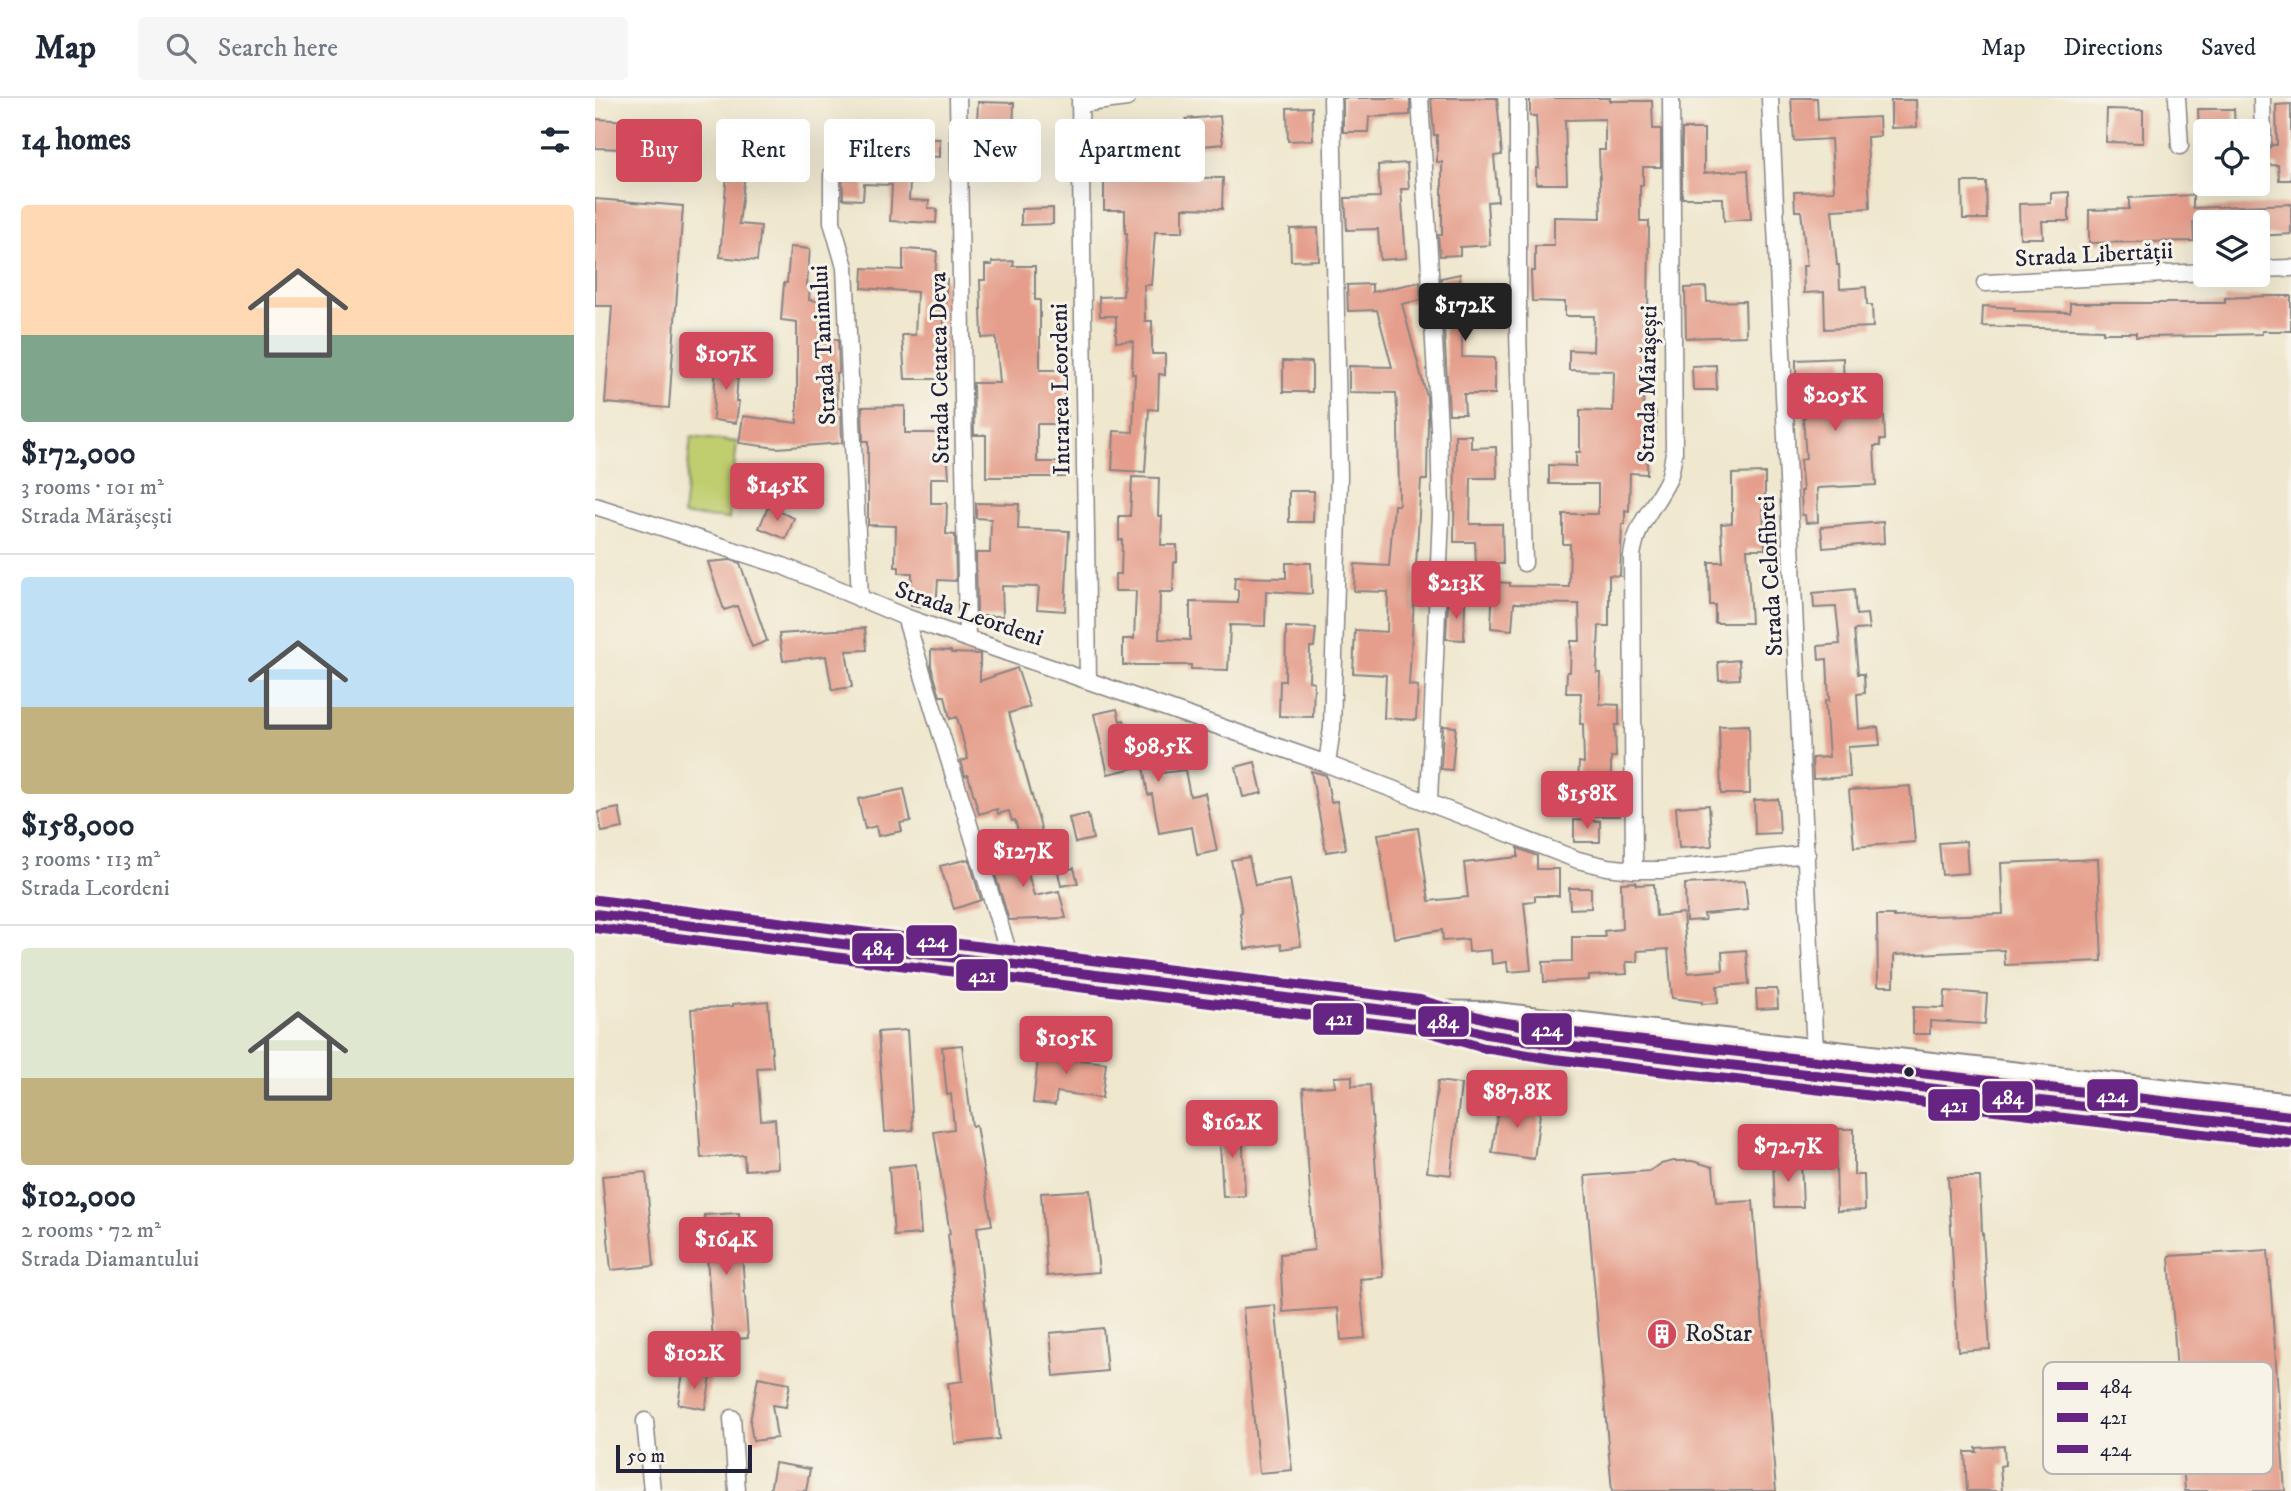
<!DOCTYPE html>
<meta charset="utf-8">
<style>
body{margin:0;font-family:"IM FELL DW Pica",serif;background:#f6f6f7;color:#1f2937;height:100vh;display:flex;flex-direction:column;font-size:26px;white-space:nowrap}
*{box-sizing:border-box;margin:0}
p{font-size:23px;color:#747a83}
.icon{flex:none;width:38px;height:38px;fill:none;stroke:currentColor;stroke-width:2;stroke-linecap:round;stroke-linejoin:round}
.map{position:relative;flex:1;overflow:hidden}
.panel{display:flex;flex-direction:column;background:#fff;width:595px}
.panel>*{flex:none}
.banner{position:absolute;left:21px;top:21px;width:665px;height:63px;display:flex;gap:14px}
.buttons{position:absolute;left:1598px;top:21px;display:grid;gap:14px}
.buttons a{display:grid;place-items:center;width:77px;height:77px;border-radius:7px;background:#fff;box-shadow:0 7px 28px #0002;font-size:35px}
.scale{position:absolute;left:21px;bottom:18px;width:136px;box-sizing:border-box;padding-left:7px;border:4px solid #22223b;border-top:0;font-size:19px;line-height:24px;white-space:nowrap;color:#22223b;-webkit-text-stroke:5px #f7f3e8;paint-order:stroke}
.price{position:absolute;translate:-50% -60px;padding:0 16px;border-radius:7px;background:#d1495b;color:#fff;font-size:23px;line-height:46px;filter:drop-shadow(0 2px 4px #0008)}
.price::after{content:'';position:absolute;left:50%;top:42px;width:21px;height:16px;margin-left:-10px;background:inherit;clip-path:polygon(0 0,100% 0,50% 100%)}
.price.selected{background:#222;color:#fff}
ul{padding:0;list-style:none}
li{display:grid;align-content:center;gap:14px;height:371px;padding:0 21px}
li+li{border-top:2px solid #e0e1e3}
li span{display:grid;place-items:center;height:217px;border-radius:7px;color:#555}
li>.icon{margin-inline-start:auto}
span .icon{width:126px;height:126px;fill:#fffc;stroke-width:1}
li b{font-size:30px}
h2{display:flex;justify-content:space-between;align-items:center;height:84px;padding:0 21px;font-size:30px}
.chip{padding:0 24px;border-radius:7px;background:#fff;box-shadow:0 7px 28px #0002;font-size:24px;line-height:63px}
.chip.selected{background:#d1495b;color:#fff}
header{display:flex;align-items:center;gap:42px;box-sizing:border-box;height:98px;padding:0 35px;background:#fff;border-bottom:2px solid #e0e1e3}
header strong{font-size:33px}
nav{display:flex;gap:38px;margin-inline-start:auto;font-size:24px}
.search{width:490px;height:63px;background:#f6f6f7;display:flex;align-items:center;gap:18px;box-sizing:border-box;padding:0 24px;border-radius:7px;color:#747a83;font-size:26px}
main{display:flex;flex:1;min-height:0}
.map>svg:first-child{display:block}
.green{fill:#c0ce70;stroke:#717856;stroke-width:2}
.building{fill:#e59e8b}
.lines{fill:none;stroke-linecap:round;stroke-linejoin:round}
.street-casing{stroke:#888484;stroke-width:19}
.primary-casing{stroke:#888484;stroke-width:30}
.street{stroke:#fff;stroke-width:16}
.primary{stroke:#fff;stroke-width:26}
.bus-1-casing{stroke:#f7f3e8;stroke-width:16}
.bus-2-casing{stroke:#f7f3e8;stroke-width:16}
.bus-3-casing{stroke:#f7f3e8;stroke-width:16}
.bus-1{stroke:#662483;stroke-width:10}
.bus-2{stroke:#662483;stroke-width:10}
.bus-3{stroke:#662483;stroke-width:10}
.bus-dot{fill:#22223b;stroke:#f7f3e8;stroke-width:2.5}
.labels{text-anchor:middle;dominant-baseline:central;stroke-width:6;stroke-linejoin:round;paint-order:stroke}
.street-label{font-size:24px;fill:#22223b;stroke:#f7f3e8}
.poi-label{font-size:24px;fill:#22223b;stroke:#f7f3e8;text-anchor:start}
.key{fill:#f7f3e8;stroke:#b7b4b4;stroke-width:2}
.key-label{font-size:19px;fill:#22223b}
.line-badge{stroke:#f7f3e8;stroke-width:2.5}
.badge-label{font-size:19px;text-anchor:middle;font-weight:bold;fill:#fff}
</style>
<header>
<strong>Map</strong>
<div class="search"><svg class="icon" aria-label="search" viewBox="0 0 24 24"><circle cx="10" cy="10" r="6"/><path d="M15 15l6 6"/></svg>Search here</div>
<nav><a>Map</a><a>Directions</a><a>Saved</a></nav>
</header>
<main>
<section class="panel">
<h2>14 homes<svg class="icon" aria-label="filters" viewBox="0 0 24 24"><path d="M4 7h16M4 17h16"/><circle cx="9" cy="7" r="2"/><circle cx="15" cy="17" r="2"/></svg></h2>
<ul>
<li><span style="background:linear-gradient(#ffd9b3 60%,#7fa58c 0)"><svg class="icon" aria-label="home" viewBox="0 0 24 24"><path d="M3 11l9-7 9 7M6 9v11h12V9"/></svg></span><div><b>$172,000</b><p>3 rooms · 101 m²</p><p>Strada Mărășești</p></div></li>
<li><span style="background:linear-gradient(#bfe0f5 60%,#c2b280 0)"><svg class="icon" aria-label="home" viewBox="0 0 24 24"><path d="M3 11l9-7 9 7M6 9v11h12V9"/></svg></span><div><b>$158,000</b><p>3 rooms · 113 m²</p><p>Strada Leordeni</p></div></li>
<li><span style="background:linear-gradient(#dfe7d0 60%,#c2b280 0)"><svg class="icon" aria-label="home" viewBox="0 0 24 24"><path d="M3 11l9-7 9 7M6 9v11h12V9"/></svg></span><div><b>$102,000</b><p>2 rooms · 72 m²</p><p>Strada Diamantului</p></div></li>
</ul>
</section>
<div class="map">
<svg width="1696" height="1393" viewBox="0 0 1696 1393">
<rect width="100%" height="100%" fill="#f7f3e8"/>
<filter id="ink" filterUnits="userSpaceOnUse"><feTurbulence type="fractalNoise" baseFrequency=".0143" numOctaves="2"/><feDisplacementMap in="SourceGraphic" scale="14" xChannelSelector="R" yChannelSelector="G"/><feConvolveMatrix kernelMatrix="1 2 1 2 8 2 1 2 1" color-interpolation-filters="sRGB"/></filter>
<filter id="wash" filterUnits="userSpaceOnUse"><feTurbulence type="fractalNoise" baseFrequency=".00686" numOctaves="4" result="noise"/><feDisplacementMap in="SourceGraphic" scale="28" xChannelSelector="R" yChannelSelector="G"/><feGaussianBlur stdDeviation="1.57" result="paint"/><feColorMatrix in="noise" values="0 0 0 0 0 0 0 0 0 0 0 0 0 0 0 0 0 1.4 0 .05"/><feComposite in="paint" operator="in"/></filter>
<g filter="url(#wash)">
<rect width="100%" height="100%" fill="#efe7ce"/>
<!-- green -->
<path class="green" d="M96 339 142 344 134 421 88 417Z"/>
<g id="blocks">
<!-- building -->
<path class="building" d="M748 0H815V17L774 19 773 34H748Z
M836 0H902L907 57 899 58 903 103 892 104 895 147 865 149V157L845 158 843 137H847V64H842V37H839Z
M935 0H1015V3H1057L1058 31H1066V69H1048V87H1045V123H1054L1053 227H1058L1055 273H1050L1048 313H1061V334H1052V376L1035 375 1034 413 1030 412V426H1027L1025 478 1014 477V528H1004L1002 575H1006L1005 606 1024 607V627H1020L1021 659H1016V698H1025V718H993V689L983 688 984 664 989 665 988 626H985L986 595H971L972 574H975L976 543H985L984 506 919 505 917 532 896 530 898 484 915 485V488L974 489 975 446H968V416H1003V386H954V367L981 368V354H985V312L1018 313 1019 273 974 272V252L998 253 999 218H970V204L937 203 936 173H940V148H959V119L1006 120 1004 52H1010V21L970 22 972 86H941V70H944L941 18H935Z
M1196 0H1222L1223 22 1284 19 1285 38 1272 39 1275 110 1237 112 1242 167H1244L1245 191 1271 189 1272 207H1277L1278 229 1230 231 1229 194 1209 195 1208 168H1212L1206 113H1200L1199 94 1239 93 1236 41 1199 43Z
M1296 2H1321L1322 29 1296 30Z
M383 4 419 5 417 72 375 71 374 54 397 55 399 26H382Z
M1696 6V82H1684L1683 67 1662 68V52L1669 53 1678 47H1682L1681 7Z
M717 9 718 42 693 43 692 10Z
M1512 11 1548 12V45L1511 44Z
M1603 11H1639L1640 33H1604Z
M625 18 628 46 535 55 533 33 592 28 591 21Z
M0 21 88 26 86 53 0 50Z
M1087 31H1109V75L1153 72 1156 121 1129 123 1128 100H1087Z
M129 38 170 40 169 77 150 76 144 126 166 128 162 163 125 159 132 74H127Z
M322 41H345V59L330 58 329 68H312V46L322 47Z
M252 64 316 68 314 102 334 103 333 110 342 111 341 125 295 123 297 87 269 86 268 102 248 101 247 74H252Z
M812 65 814 91H806L811 160 785 162 783 131 752 132 750 100 785 99 783 67Z
M537 79 628 80 627 111 588 110V134H560L556 187H549L550 223H557V256H570V277L564 276 563 312 554 311 550 374 517 372 519 333 538 334 540 276H537L538 243 521 244V218H505L504 199 528 198 532 135H530V112H509V81Z
M1367 84H1391L1392 121H1368Z
M1474 94V123H1447L1448 140H1425L1424 106 1456 105V95Z
M1598 97V110L1696 106V136L1662 138V124H1598L1599 143 1494 145V112L1534 111V100Z
M0 101 88 108 74 310 10 305 17 208H0Z
M458 110V126L426 127V111Z
M723 130 724 162 696 163 695 131Z
M195 149 215 151 212 187H215L214 202 235 204 232 241H243L244 275H241L242 310H246L247 345 182 350 144 345 148 318 202 325V224L186 222 189 185H192Z
M308 151 342 153 340 180 352 181 348 237H352L350 281H310L307 237H320L322 194 267 190 268 170 308 172Z
M419 163 418 168H440V202H445V272H469V305H472V321H463V326H442V364H471V379H391V337H379L378 285H405L401 239 387 240 385 182H390V167H397V164Z
M865 176V190L896 191 895 224 867 223V259L900 260V296H869L870 316H854L846 180Z
M825 184 826 202 807 206 832 299 833 317 832 382H826L814 587 823 588 821 622 789 620 791 577 758 575 760 532 792 534 793 494 759 493 760 466 794 468 799 407H804L803 324 801 295 754 294V268L797 269 782 212 753 213 752 187 777 186V194Z
M1111 189 1112 204 1150 203 1151 238 1091 240 1090 190Z
M1674 198H1696V233H1667V236L1622 237V238L1541 239V235H1508V232L1387 228 1388 208 1420 210 1419 213 1475 214V205H1630V200Z
M1248 260 1249 292 1271 291 1272 318 1289 317 1290 342H1285V348H1279L1281 387 1222 390 1223 424 1211 425 1210 417H1207L1206 393H1208L1205 362 1211 361 1208 319H1210L1206 277H1201V262Z
M121 263 144 264 141 303H144L141 325 118 322Z
M688 263 717 264V294H688Z
M1121 267 1122 292H1098L1097 268Z
M310 308V335H351L354 380H336V405H352L351 436 360 437 361 483 343 482 341 509 316 508 317 475H304V469H300L301 428 273 427V343H268L267 309Z
M860 337H876V350L901 349 902 380H876L875 426H907L908 466H881L880 444H859Z
M1170 375V406H1168L1170 451H1152L1156 525H1120V507H1115L1114 464H1128L1126 426 1137 425V376Z
M537 379 564 380 563 418H567L566 447H582V464H579L578 494H565L564 541 595 542V504L643 505V492L639 491 640 479 691 480V465H716L717 496 671 493 670 528 635 527 633 572 596 571V567H528V541H539L541 493H520V476H526L527 442H524V418H535Z
M694 393H719L718 424H694Z
M381 405 424 406 423 431 474 433 470 513 442 511 444 489 407 488 408 518H382L381 455H395L396 421 381 420Z
M173 409 199 420 191 441 164 430Z
M1288 424 1289 445 1228 450 1226 429Z
M136 462 145 465 172 543 157 549 142 508 129 512 113 464Z
M1259 491 1261 517 1272 516 1274 531 1259 532 1263 576H1269L1270 595 1262 596 1264 631 1283 629 1285 647 1253 649 1255 679 1218 681 1217 660 1234 659 1230 603H1234L1232 561 1224 562 1223 548 1245 546 1241 509 1219 510 1218 495Z
M853 504 870 505 869 542 851 541Z
M691 529 721 530 719 549H715L714 583 719 584 718 619 684 618 685 583H690Z
M270 530 272 552 251 553 257 589 237 592 231 558 188 563 184 536Z
M336 552 356 553V555L385 556V583L422 570 435 609 414 615 447 734 425 740 420 722 417 723 414 713 403 716 402 711 384 716 373 677 370 678 366 663 373 661 362 619 355 621 350 598H345L336 568Z
M1144 562 1145 581 1124 582 1123 564Z
M522 611 525 623 529 622 537 655 563 651 567 675 590 672 595 698 610 695 622 753 602 757 597 729 564 735 557 696 553 697 548 668 513 676 499 616Z
M1154 627 1155 696H1126L1124 628Z
M848 628 861 629 857 672 846 671Z
M660 664 667 695 648 699 641 669Z
M716 673 731 677 736 704 742 703 751 751 731 754Z
M1315 688 1320 744 1259 749 1254 692Z
M309 691 316 723 305 725 307 733 283 738 281 728 270 731 263 701Z
M1183 701 1185 735 1160 736 1159 702Z
M1114 707 1117 748 1084 750 1081 709Z
M24 710 28 730 7 734 3 714Z
M493 716 498 741 480 745 474 720Z
M979 722 1005 723V744H979Z
M823 730 834 803 873 799 869 765 923 759V750L942 758V771H964V798H940V803L929 804 936 872 913 874 912 864 897 866 896 852 874 854 873 841 848 843 847 832 799 840 783 736Z
M1371 743 1373 775 1347 777 1344 745Z
M426 749 439 798 464 793 471 820 414 822 394 757Z
M654 759 660 787 695 781 706 848 687 851 686 846 650 851 645 815 647 814 636 762Z
M374 761 386 802 359 811 345 768Z
M1503 761 1507 863 1410 867 1409 852 1299 857V888H1283L1282 817H1299V819L1408 816 1406 765Z
M479 770 483 785 466 788 463 774Z
M1150 783 1153 812 1109 816 1110 822 1091 823 1090 786Z
M1041 784V787L1059 786 1061 818 1088 815 1093 875 1128 872 1127 854 1151 852 1154 886 1122 888 1123 905 1107 906V904L1077 900 1073 851 1042 853 1043 864H1031L1032 876 994 878V882L949 884 948 864 977 863V839H1010L1009 833 1027 831 1026 785Z
M974 790H996V810L975 811Z
M1161 891H1182L1183 910 1162 911Z
M1350 893 1392 896 1390 926 1335 923V936H1318V909L1349 910Z
M173 903 178 969 162 970 166 1022 180 1021 183 1070 150 1072 149 1057 106 1060 96 911 138 908V906Z
M312 932 318 1032 290 1034 283 934Z
M445 943 468 946 466 960 511 965 507 1000 462 994 460 1007 438 1005Z
M367 947 377 1028 381 1027 397 1127 382 1129 404 1341 360 1346 353 1285 368 1283 353 1136H355L339 1034 359 1031 356 996 352 997 347 949Z
M757 978V988L775 987 788 1179 765 1181 770 1240 746 1242 743 1210 688 1214 685 1156 719 1152 708 990 740 988 739 979Z
M843 983 866 986 856 1077 832 1074Z
M904 1003 946 1008 939 1061 897 1055Z
M647 1026 650 1098 628 1099 624 1027Z
M1230 1031H1259V1077H1269L1270 1112 1242 1113 1241 1058H1231Z
M1079 1063H1097L1118 1069 1121 1105 1158 1103 1181 1393H1017L990 1078 1054 1073 1066 1066Z
M1206 1063 1208 1109H1180L1178 1064Z
M321 1066 326 1136 299 1138 294 1069Z
M51 1074 59 1168 16 1172 7 1078Z
M1353 1079H1385L1387 1136H1388L1395 1251 1363 1253Z
M495 1092 504 1174 452 1178 446 1095Z
M144 1115 153 1240 118 1243 109 1117Z
M1673 1152 1690 1393H1590L1574 1158Z
M680 1207 697 1372 664 1375 648 1210Z
M508 1230 512 1273 459 1278 455 1235Z
M88 1275 116 1279 110 1311 83 1306Z
M163 1279 195 1285 191 1309 177 1307 182 1340 158 1343 155 1324Z
M1409 1348 1410 1367 1405 1368 1407 1393H1372L1370 1354H1382L1381 1350Z
M180 1365 215 1371 211 1393H175Z"/>
</g>
</g>
<g filter="url(#ink)">
<use href="#blocks" fill-opacity="0" stroke="#888484" stroke-width="2"/>
<g class="lines">
<!-- street casing -->
<g class="street-casing">
<path id="street" d="M363 0 372 540
M485 0 493 582
M825 0 844 330 846 417 834 703
M923 0V231L929 465
M1175 0 1220 955
M1582 0 1585 48
M1667 0 1668 43
M485 6 532 0
M237 76V124L250 169 265 501
M1662 171 1696 170
M1390 185 1610 174
M0 408 188 468 310 519 732 666 983 762 1012 769 1039 772H1066L1212 756
M310 519 417 866
M732 666 737 630 744 378 737 0
M1039 772 1037 458C1042 423 1058 412 1073 382 1077 374 1077 364 1079 355L1076 0
M137 1320 142 1393
M50 1323 57 1393"/>
</g>
<!-- primary casing -->
<g class="primary-casing">
<path id="primary" d="M0 816 823 916 892 917 1696 1009
M855 925 891 936 1019 954 1696 1032"/>
</g>
<!-- street -->
<use href="#street" class="street"/>
<!-- primary -->
<use href="#primary" class="primary"/>
<!-- bus-1 casing -->
<g class="bus-1-casing">
<path id="bus-1" d="M0 816 823 916 891 936 961 947 1696 1032"/>
</g>
<!-- bus-2 casing -->
<g class="bus-2-casing">
<path id="bus-2" d="M0 830 820 930 889 950 959 961 1694 1046"/>
</g>
<!-- bus-3 casing -->
<g class="bus-3-casing">
<path id="bus-3" d="M2 802 825 902 894 922 963 933 1696 1018"/>
</g>
<!-- bus-1 -->
<use href="#bus-1" class="bus-1"/>
<!-- bus-2 -->
<use href="#bus-2" class="bus-2"/>
<!-- bus-3 -->
<use href="#bus-3" class="bus-3"/>
</g>
</g>
<!-- icons -->
<defs>
<g id="building-disc" transform="scale(1.575)"><circle r="9.5" fill="#d1495b" stroke="#f7f3e8"/><path d="M-4-6H4V6H1V3H-1V6H-4ZM-2.5-4.3h1.7v1.8h-1.7ZM.8-4.3h1.7v1.8H.8ZM-2.5-1h1.7V.8h-1.7ZM.8-1h1.7V.8H.8Z" fill="#fff"/></g>
</defs>
<g fill-rule="evenodd">
<use href="#building-disc" x="1067" y="1236"/>
</g>
<!-- markers -->
<circle class="bus-dot" cx="1314" cy="974" r="6"/>
<g class="labels">
<!-- street labels -->
<g class="street-label">
<text transform="translate(1499 157) rotate(-3)">Strada Libertății</text>
<text transform="translate(229 247) rotate(-93)">Strada Taninului</text>
<text transform="translate(345 270) rotate(-91)">Strada Cetatea Deva</text>
<text transform="translate(1053 286) rotate(-89)">Strada Mărășești</text>
<text transform="translate(466 291) rotate(-91)">Intrarea Leordeni</text>
<text transform="translate(1176 478) rotate(-93)">Strada Celofibrei</text>
<text transform="translate(374 516) rotate(19)">Strada Leordeni</text>
</g>
<!-- poi labels -->
<g class="poi-label">
<text x="1090" y="1236">RoStar</text>
</g>
</g>
<!-- legend -->
<rect x="1448" y="1264" width="230" height="112" rx="10" class="key"/>
<rect x="1462" y="1284" width="31" height="8" fill="#662483"/>
<rect x="1462" y="1315" width="31" height="9" fill="#662483"/>
<rect x="1462" y="1347" width="31" height="8" fill="#662483"/>
<g class="key-label">
<text x="1505" y="1295">484</text>
<text x="1505" y="1326">421</text>
<text x="1505" y="1358">424</text>
</g>
<g class="line-badge">
<rect x="310" y="826" width="53" height="33" rx="7" fill="#662483"/>
<rect x="256" y="834" width="54" height="33" rx="7" fill="#662483"/>
<rect x="360" y="860" width="54" height="34" rx="7" fill="#662483"/>
<rect x="717" y="904" width="53" height="34" rx="7" fill="#662483"/>
<rect x="822" y="907" width="53" height="33" rx="7" fill="#662483"/>
<rect x="925" y="914" width="53" height="34" rx="7" fill="#662483"/>
<rect x="1491" y="980" width="53" height="34" rx="7" fill="#662483"/>
<rect x="1386" y="982" width="53" height="34" rx="7" fill="#662483"/>
<rect x="1332" y="990" width="54" height="34" rx="7" fill="#662483"/>
</g>
<g class="badge-label">
<text x="337" y="849">424</text>
<text x="283" y="857">484</text>
<text x="387" y="884">421</text>
<text x="744" y="927">421</text>
<text x="848" y="930">484</text>
<text x="952" y="938">424</text>
<text x="1517" y="1004">424</text>
<text x="1413" y="1006">484</text>
<text x="1359" y="1014">421</text>
</g>
</svg>
<div class="buttons">
<a><svg class="icon" aria-label="locate" viewBox="0 0 24 24"><circle cx="12" cy="12" r="6"/><path d="M12 2v4M12 18v4M2 12h4M18 12h4"/></svg></a>
<a><svg class="icon" aria-label="layers" viewBox="0 0 24 24"><path d="M12 4l9 5-9 5-9-5zM3 14l9 5 9-5"/></svg></a>
</div>
<div class="scale">50 m</div>
<b class="price selected" style="left:870px;top:245px">$172K</b>
<b class="price" style="left:131px;top:294px">$107K</b>
<b class="price" style="left:1240px;top:335px">$205K</b>
<b class="price" style="left:182px;top:425px">$145K</b>
<b class="price" style="left:861px;top:523px">$213K</b>
<b class="price" style="left:563px;top:686px">$98.5K</b>
<b class="price" style="left:992px;top:733px">$158K</b>
<b class="price" style="left:428px;top:791px">$127K</b>
<b class="price" style="left:471px;top:978px">$105K</b>
<b class="price" style="left:922px;top:1032px">$87.8K</b>
<b class="price" style="left:637px;top:1062px">$162K</b>
<b class="price" style="left:1193px;top:1086px">$72.7K</b>
<b class="price" style="left:131px;top:1179px">$164K</b>
<b class="price" style="left:99px;top:1293px">$102K</b>
<div class="banner">
<a class="chip selected">Buy</a>
<a class="chip">Rent</a>
<a class="chip">Filters</a>
<a class="chip">New</a>
<a class="chip">Apartment</a>
</div>
</div>
</main>
